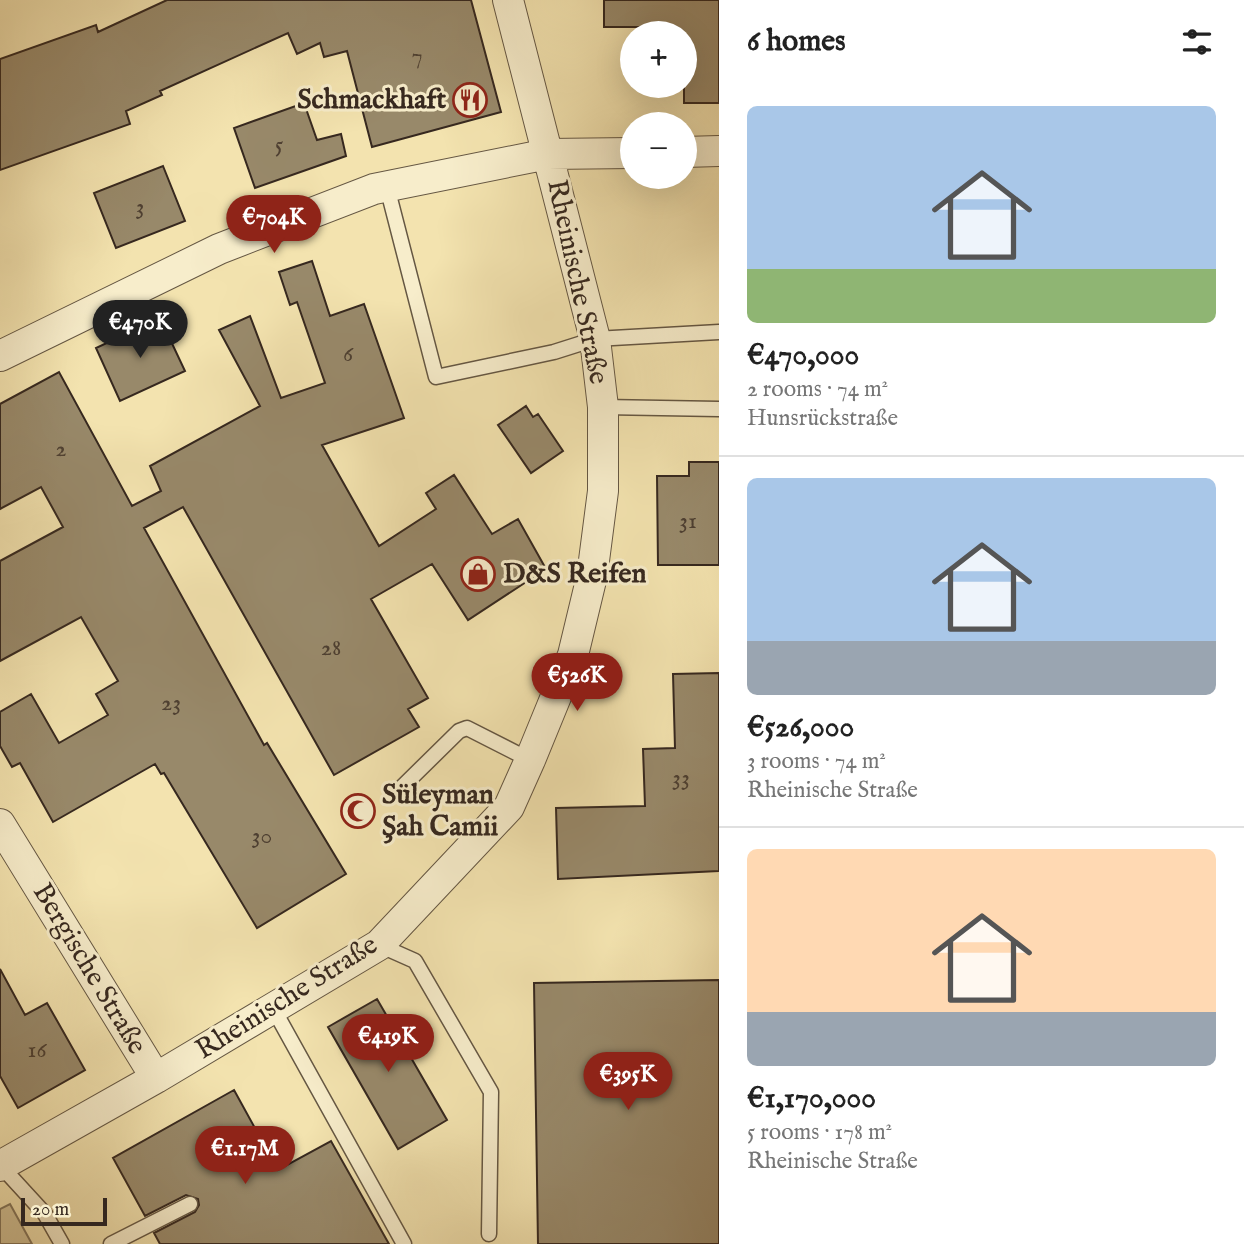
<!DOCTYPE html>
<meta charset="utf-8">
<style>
body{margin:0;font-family:"IM FELL English",serif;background:#f6f6f6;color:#222;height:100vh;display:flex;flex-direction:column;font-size:26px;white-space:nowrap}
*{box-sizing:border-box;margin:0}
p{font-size:23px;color:#767676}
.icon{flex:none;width:38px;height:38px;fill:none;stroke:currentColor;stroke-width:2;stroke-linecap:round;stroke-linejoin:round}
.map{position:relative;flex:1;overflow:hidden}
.details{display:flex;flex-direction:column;background:#fff;width:525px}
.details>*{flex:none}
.tools{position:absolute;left:620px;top:21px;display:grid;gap:14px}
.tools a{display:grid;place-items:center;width:77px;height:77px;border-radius:50%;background:#fff;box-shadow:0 7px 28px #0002;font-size:35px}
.scale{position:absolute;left:21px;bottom:18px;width:86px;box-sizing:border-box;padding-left:7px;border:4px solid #36281f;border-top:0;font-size:19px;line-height:24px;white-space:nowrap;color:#36281f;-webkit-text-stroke:5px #f7edcb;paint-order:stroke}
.price{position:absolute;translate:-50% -60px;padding:0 16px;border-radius:24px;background:#8f2418;color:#fff;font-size:23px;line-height:46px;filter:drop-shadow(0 2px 4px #0008)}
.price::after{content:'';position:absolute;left:50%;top:42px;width:21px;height:16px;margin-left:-10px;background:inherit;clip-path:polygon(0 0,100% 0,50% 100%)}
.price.selected{background:#222;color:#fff}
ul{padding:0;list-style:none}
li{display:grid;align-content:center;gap:14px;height:371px;padding:0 28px}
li+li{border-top:2px solid #e0e0e0}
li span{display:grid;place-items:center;height:217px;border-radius:10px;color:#555}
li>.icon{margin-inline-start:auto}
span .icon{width:126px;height:126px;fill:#fffc;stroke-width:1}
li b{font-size:30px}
h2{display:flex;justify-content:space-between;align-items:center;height:84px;padding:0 28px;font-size:30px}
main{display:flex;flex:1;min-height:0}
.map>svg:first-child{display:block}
.green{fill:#d3c397;stroke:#84765b;stroke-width:2}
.building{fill:#98896a;stroke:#36281f;stroke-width:2}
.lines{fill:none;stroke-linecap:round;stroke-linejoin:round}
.lane-casing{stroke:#655743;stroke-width:17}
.street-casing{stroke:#655743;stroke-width:32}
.lane{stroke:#f7edcb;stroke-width:14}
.street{stroke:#f7edcb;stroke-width:30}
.labels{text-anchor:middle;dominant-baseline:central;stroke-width:6;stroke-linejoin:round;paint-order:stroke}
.number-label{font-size:24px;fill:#4e4032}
.poi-label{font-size:28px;font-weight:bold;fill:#36281f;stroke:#f7edcb;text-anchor:start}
.street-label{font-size:28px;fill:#36281f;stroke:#f7edcb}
</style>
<main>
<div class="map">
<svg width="719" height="1244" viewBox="0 0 719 1244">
<rect width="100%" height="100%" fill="#f3e3af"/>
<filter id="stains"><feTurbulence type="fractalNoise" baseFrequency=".00286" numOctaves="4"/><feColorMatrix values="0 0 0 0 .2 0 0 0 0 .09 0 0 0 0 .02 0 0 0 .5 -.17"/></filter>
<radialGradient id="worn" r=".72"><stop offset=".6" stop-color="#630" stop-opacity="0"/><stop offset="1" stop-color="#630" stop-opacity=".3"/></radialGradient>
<!-- green -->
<path class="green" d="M10 1204 32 1244H0V1209Z"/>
<!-- building -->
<path class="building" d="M167 0H471L501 112 372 147 347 51 324 57 320 43 297 54 288 33 160 91 162 95 126 111 130 124 0 170V59L96 25 98 32Z
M604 0H719V103H684V33H642V27H604Z
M304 103 317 140 341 134 346 156 255 188 234 128Z
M163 166 185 221 116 248 94 193Z
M312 261 330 316 364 304 404 418 322 445 379 546 436 509 426 493 454 475 492 534 518 519 546 569 468 620 432 564 371 599 428 698 408 709 419 727 334 775 183 507 144 528 264 745 267 743 346 874 257 928 164 773 161 774 155 764 53 822 20 763 12 767 0 746V712L31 694 59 743 108 715 96 694 118 681 81 617 0 661V561L63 527 41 487 0 509V404L59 372 132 506 161 491 150 466 260 406 219 330 250 316 281 398 325 383 297 302 290 305 279 272Z
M160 318 185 371 120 401 96 348Z
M526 406 533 417 538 414 563 451 531 473 498 425Z
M689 462H719V565H658L657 476H689Z
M719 673V871L558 879 556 808 645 806 643 749 675 748 673 674Z
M0 969 25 1015 47 1003 85 1070 18 1108 0 1076Z
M719 980V1244H538L534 983Z
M377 999 447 1120 398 1149 328 1027Z
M234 1090 278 1170 331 1141 389 1244H160L154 1233 195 1212 199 1205 198 1199 186 1195 145 1216 113 1158Z"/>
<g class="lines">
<!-- lane casing -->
<g class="lane-casing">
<path id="lane" d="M387 187 436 377 554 352 595 339 719 332
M603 407 719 409
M399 790 459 731 467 728 530 760
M379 945 415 961 491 1092 489 1234
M273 1008 404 1244
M1 1166 45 1214 62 1244
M111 1244 190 1204"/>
</g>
<!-- street casing -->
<g class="street-casing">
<path id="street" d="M684 152 719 151
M0 356 219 249 374 189 548 154 632 153
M0 824 156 1078
M0 1166 156 1078 379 945 509 807 530 760 573 655 592 576 603 491V407L595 339 508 0"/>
</g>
<!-- lane -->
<use href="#lane" class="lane"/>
<!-- street -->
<use href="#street" class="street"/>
</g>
<!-- icons -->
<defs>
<g id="restaurant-ring" transform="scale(1.75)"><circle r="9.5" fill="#f7edcb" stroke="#8f2418" stroke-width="1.5"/><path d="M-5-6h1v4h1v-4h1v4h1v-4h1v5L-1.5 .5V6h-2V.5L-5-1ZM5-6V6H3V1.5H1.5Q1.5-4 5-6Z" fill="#8f2418"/></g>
<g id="shop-ring" transform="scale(1.75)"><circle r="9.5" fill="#f7edcb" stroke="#8f2418" stroke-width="1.5"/><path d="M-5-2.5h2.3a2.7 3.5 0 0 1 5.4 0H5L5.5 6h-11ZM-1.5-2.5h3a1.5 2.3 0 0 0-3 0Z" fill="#8f2418"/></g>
<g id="mosque-ring" transform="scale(1.75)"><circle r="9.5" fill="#f7edcb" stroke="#8f2418" stroke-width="1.5"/><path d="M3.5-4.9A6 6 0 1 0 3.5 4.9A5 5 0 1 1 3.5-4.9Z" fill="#8f2418"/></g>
</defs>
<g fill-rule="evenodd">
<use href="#restaurant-ring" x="470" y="100"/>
<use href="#shop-ring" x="478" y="574"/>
<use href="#mosque-ring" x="358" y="811"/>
</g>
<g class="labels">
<!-- number labels -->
<g class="number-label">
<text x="417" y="56">7</text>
<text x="279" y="145">5</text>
<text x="140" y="207">3</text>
<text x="348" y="354">6</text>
<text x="61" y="449">2</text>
<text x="688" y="521">31</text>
<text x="331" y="648">28</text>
<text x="171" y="703">23</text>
<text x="681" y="778">33</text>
<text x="262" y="836">30</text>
<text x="37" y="1050">16</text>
</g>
<!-- poi labels -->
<g class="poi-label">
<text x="446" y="100" text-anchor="end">Schmackhaft</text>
<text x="503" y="574">D&amp;S Reifen</text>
<text x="382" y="795">Süleyman<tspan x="382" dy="32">Şah Camii</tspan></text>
</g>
<!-- street labels -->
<g class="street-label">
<text transform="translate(577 282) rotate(78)">Rheinische Straße</text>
<text transform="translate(89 969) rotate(59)">Bergische Straße</text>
<text transform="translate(287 998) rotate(-32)">Rheinische Straße</text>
</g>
</g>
<rect width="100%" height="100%" filter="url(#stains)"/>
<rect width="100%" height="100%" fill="url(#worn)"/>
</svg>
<div class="tools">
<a>+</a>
<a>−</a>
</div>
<div class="scale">20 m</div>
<b class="price" style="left:274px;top:255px">€704K</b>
<b class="price selected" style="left:140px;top:360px">€470K</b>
<b class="price" style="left:577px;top:713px">€526K</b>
<b class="price" style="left:388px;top:1074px">€419K</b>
<b class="price" style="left:628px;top:1112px">€395K</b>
<b class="price" style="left:245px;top:1186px">€1.17M</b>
</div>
<section class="details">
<h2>6 homes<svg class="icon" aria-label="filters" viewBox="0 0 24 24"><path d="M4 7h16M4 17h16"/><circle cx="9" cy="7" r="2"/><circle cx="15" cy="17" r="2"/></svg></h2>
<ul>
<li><span style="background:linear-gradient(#a9c7e8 75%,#8fb573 0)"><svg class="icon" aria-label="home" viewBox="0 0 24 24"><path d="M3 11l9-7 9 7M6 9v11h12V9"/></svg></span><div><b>€470,000</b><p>2 rooms · 74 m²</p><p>Hunsrückstraße</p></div></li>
<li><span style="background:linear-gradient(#a9c7e8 75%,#9aa5b1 0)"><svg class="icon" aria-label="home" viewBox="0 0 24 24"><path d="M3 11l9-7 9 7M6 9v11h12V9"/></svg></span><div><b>€526,000</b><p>3 rooms · 74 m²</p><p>Rheinische Straße</p></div></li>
<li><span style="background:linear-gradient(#ffd9b3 75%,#9aa5b1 0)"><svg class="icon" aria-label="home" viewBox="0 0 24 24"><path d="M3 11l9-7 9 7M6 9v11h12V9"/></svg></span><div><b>€1,170,000</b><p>5 rooms · 178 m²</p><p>Rheinische Straße</p></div></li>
</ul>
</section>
</main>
